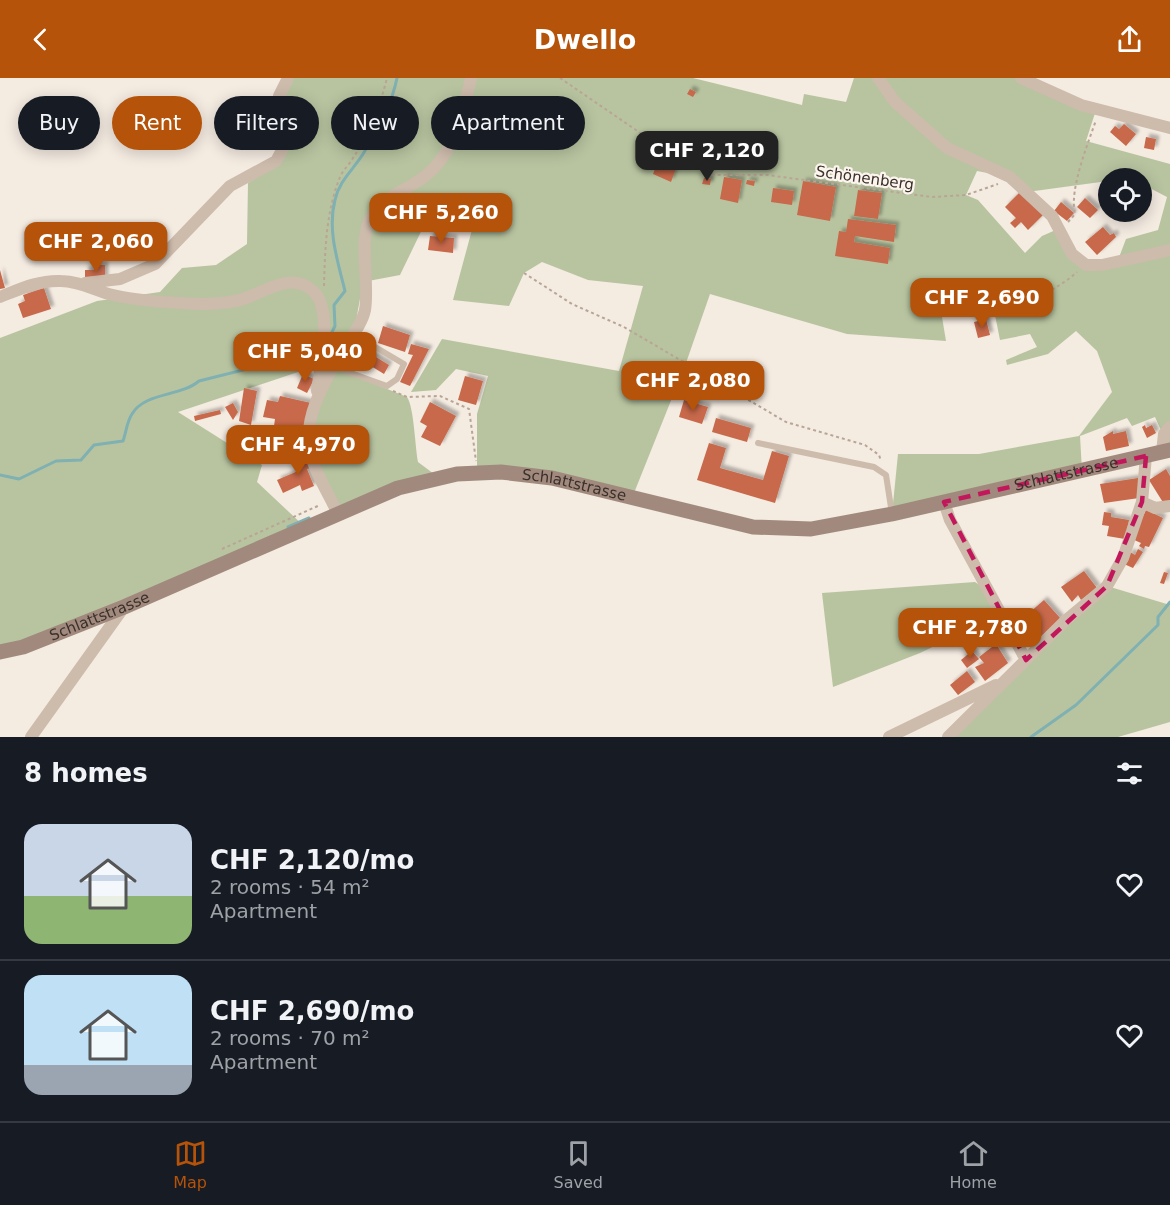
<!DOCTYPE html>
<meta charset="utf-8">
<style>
body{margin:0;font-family:"DejaVu Sans",sans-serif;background:#242831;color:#f1f3f6;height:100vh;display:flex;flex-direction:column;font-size:22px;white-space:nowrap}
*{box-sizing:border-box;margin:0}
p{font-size:20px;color:#9ea1a6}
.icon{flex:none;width:33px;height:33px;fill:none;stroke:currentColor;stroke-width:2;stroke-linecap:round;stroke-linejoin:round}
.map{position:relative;height:659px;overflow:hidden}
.side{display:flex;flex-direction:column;background:#171b24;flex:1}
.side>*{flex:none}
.guide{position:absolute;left:18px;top:18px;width:600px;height:54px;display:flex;gap:12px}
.controls{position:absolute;left:1098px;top:90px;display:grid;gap:12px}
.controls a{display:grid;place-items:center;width:54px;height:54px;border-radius:50%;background:#171b24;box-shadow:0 3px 15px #0003;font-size:30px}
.price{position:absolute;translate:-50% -51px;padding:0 14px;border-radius:12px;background:#b45309;color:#fff;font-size:20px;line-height:39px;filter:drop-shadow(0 2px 3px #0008)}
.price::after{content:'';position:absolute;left:50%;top:36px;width:18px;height:14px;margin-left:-9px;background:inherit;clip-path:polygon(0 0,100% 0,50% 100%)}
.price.on{background:#222;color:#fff}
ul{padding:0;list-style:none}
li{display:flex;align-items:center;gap:18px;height:150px;padding:0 24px}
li+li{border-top:2px solid #363941}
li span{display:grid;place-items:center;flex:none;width:168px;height:120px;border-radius:18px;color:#555}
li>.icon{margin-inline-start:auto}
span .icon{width:72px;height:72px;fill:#fffc;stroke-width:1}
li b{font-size:26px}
h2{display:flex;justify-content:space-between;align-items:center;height:72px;padding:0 24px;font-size:26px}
.tag{padding:0 21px;border-radius:27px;background:#171b24;box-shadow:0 3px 15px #0003;font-size:21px;line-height:54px}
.tag.on{background:#b45309;color:#fff}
header{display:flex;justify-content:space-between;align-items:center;height:78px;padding:0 24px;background:#b45309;color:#fff;font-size:27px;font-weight:800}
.menu{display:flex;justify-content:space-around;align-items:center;height:84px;border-top:2px solid #363941;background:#171b24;font-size:16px;color:#9ea1a6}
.menu a{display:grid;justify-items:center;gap:3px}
.menu .on{color:#b45309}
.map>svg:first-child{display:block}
.green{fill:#b8c4a0;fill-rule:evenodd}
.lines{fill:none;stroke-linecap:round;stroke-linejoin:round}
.stream{stroke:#7fb0b2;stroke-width:3}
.building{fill:#c8694b;filter:url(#shadow)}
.path{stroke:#b9a596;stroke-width:2;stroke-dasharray:3 3;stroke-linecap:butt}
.lane{stroke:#cdbbac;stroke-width:6}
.street{stroke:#cdbbac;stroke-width:12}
.secondary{stroke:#a18a7d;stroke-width:15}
.marked{fill:none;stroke:#c2185b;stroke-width:4.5;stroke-dasharray:12 8;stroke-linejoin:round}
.labels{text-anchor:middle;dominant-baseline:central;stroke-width:4.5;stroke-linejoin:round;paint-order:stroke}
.street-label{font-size:15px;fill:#3b302b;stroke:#fbf5ee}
</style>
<header><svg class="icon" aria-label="back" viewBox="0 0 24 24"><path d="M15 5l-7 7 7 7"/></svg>Dwello<svg class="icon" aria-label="share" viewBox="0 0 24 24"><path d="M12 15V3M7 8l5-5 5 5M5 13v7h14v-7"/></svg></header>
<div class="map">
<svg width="1170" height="659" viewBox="0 0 1170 659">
<defs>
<filter id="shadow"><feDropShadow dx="3.5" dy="-3.5" stdDeviation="1.5" flood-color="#0004"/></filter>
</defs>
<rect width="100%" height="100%" fill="#f4ebe1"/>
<!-- green -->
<path class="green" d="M291 0H693L802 27 804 16 846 24 854 0H1035L1096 32 1086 63 1170 86V372L1155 339 1132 348 1127 340 1080 358 1082 393 892 436 898 376H979L1079 358 1112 314 1097 273 1076 253 1048 276 1007 287 1006 282 1037 269 1030 256 1000 262 993 227 942 239 946 263 847 256 710 216 686 285 632 420 477 395V336L488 298 456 291 436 312 411 314 442 261 619 293 643 208 588 202 542 184 524 195 509 228 453 222 473 148 430 135 400 197 363 204 356 243 328 284 178 334 262 387 257 404 306 450 0 573V260L97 223 160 214 182 190 216 187 247 166 248 105 276 87 291 61 283 17ZM977 93 1010 99 1027 114 1108 103V100H1142V106L1167 119 1158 152 1126 161 1115 190 1072 176 1058 151 1042 158 1025 175 978 122 966 117Z
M333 289 407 319C414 329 415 368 418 384L438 399 338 436 310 375 316 323Z
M975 504 988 513 1001 536 920 575 833 609 822 515Z
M1107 508 1170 527V644L1118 659H951Z"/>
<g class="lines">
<!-- stream -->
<path class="stream" d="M328 262 335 248 334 227 345 213C338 184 327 152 335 122 339 103 353 92 363 76 377 54 392 25 397 0
M0 397 19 401 56 383 81 382 94 367 123 363C126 355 127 343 132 336 145 314 180 319 199 303L271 285 293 274 314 268
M288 449 309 440
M1031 659 1076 627 1158 547V539L1170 524"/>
</g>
<!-- building -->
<path class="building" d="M690 11 696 14 693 19 687 16Z
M1124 46 1136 56 1126 68 1110 54 1115 48 1119 51Z
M1146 59 1156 61 1154 72 1144 70Z
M660 78 678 85 671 104 653 96Z
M724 99 742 102 738 125 720 121Z
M704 100 711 101 710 107 702 106Z
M747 102 755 103 754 108 746 106Z
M803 103 836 109 830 143 797 137Z
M773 110 794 113 792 127 771 124Z
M858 112 882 115 878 141 854 138Z
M1021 113 1044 136 1028 152 1021 144 1015 150 1010 145 1016 140 1005 129Z
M1085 120 1098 132 1090 140 1077 129Z
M1061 124 1074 135 1067 143 1054 133Z
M848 141 896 147 894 164 855 158 854 164 890 170 888 186 835 178 839 153 846 154Z
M1103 149 1110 157 1114 155 1116 159 1097 177 1085 164Z
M430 158 454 160 453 175 428 172Z
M132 171 138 173 136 183 130 182Z
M94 187H105V202H85V192H94Z
M0 192 5 210 0 211Z
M44 210 51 231 23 240 18 226 25 223 23 217Z
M986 241 990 257 978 260 974 244Z
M383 248 410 257 405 274 378 265Z
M353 264 365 272 353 290 341 282Z
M411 266 429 271 410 308 400 304 413 277 408 276Z
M371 276 389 287 384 296 366 285Z
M303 296 314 301 307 315 297 310Z
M465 298 483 303 476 327 458 322Z
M244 310 257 313 251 347 239 343Z
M280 318 311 325 304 355 274 348 275 341 263 339 267 322 278 324Z
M684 322 708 329 702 346 679 339Z
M430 324 456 338 440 368 421 359 427 348 420 344Z
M233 325 238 334 233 342 225 329Z
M220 332 221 336 195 343 194 338Z
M716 340 751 350 747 364 712 354Z
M1145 347 1146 350 1152 347 1156 355 1147 360 1142 349Z
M1113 353V356L1126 353 1129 368 1106 373 1103 359Z
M709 365 726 370 720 390 763 402 772 373 789 378 775 425 697 402Z
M304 376 311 390 307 391 314 408 302 413 300 407 283 415 277 402 298 393 293 380Z
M1166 391 1170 398V422L1164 426 1149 402Z
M1138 400 1139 420 1104 425 1100 406Z
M1146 432 1163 440 1149 469 1145 468 1144 471 1139 468 1141 465 1132 461Z
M1104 434 1111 435V439L1129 442 1125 461 1107 458 1109 448 1102 447Z
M1138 471 1143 474 1133 490 1124 486 1130 474 1135 477Z
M1084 493 1097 510 1081 522 1078 517 1072 524 1061 509Z
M1164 494 1168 495 1164 506 1160 505Z
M1044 522 1061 541 1038 561 1021 542Z
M996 566 1008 585 985 603 975 589 984 585 979 579Z
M972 573 979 581 967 590 961 582Z
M967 593 975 604 958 617 950 607Z"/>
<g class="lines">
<!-- path -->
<path class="path" d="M560 0 671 76 714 97H767L932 119 966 117 998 106
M1068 144 1075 136C1069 111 1088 66 1096 42
M524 195 572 226 624 249 786 344 865 367 879 377 881 383
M324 208C325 171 326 134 340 99 343 92 349 87 353 80 369 56 380 28 387 0
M984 235C1019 226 1050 218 1077 194
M393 313 407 319 440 318 469 331 476 383
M222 471 320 427"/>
<!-- lane -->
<path class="lane" d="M334 289 387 308 397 301 404 286 353 256
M758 365 874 389 886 397 892 436"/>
<!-- street -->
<path class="street" d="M878 0 895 24 947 70 1010 99 1052 138 1072 176 1086 187H1102L1170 172
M1021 0 1081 27 1170 50
M85 205 120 201 155 186 230 108 276 83 288 61 279 18 288 0
M0 219C20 211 39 202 61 203 80 203 96 213 113 217 140 223 172 225 200 226 211 226 225 225 236 223 261 218 288 192 312 212 334 230 320 288 317 313
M1162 374 1164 356 1170 349
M944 424 950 442 1026 582
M1142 424 1155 430 1170 428
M338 436C329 416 314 394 310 373 303 341 323 306 339 279 347 265 362 247 365 232 370 204 357 159 372 138 383 121 399 115 415 105 453 83 462 39 471 0
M31 659 124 529
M889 659 996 607
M948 659 1065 543 1107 508 1123 480 1142 424 1146 378"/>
<!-- secondary -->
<path class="secondary" id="s1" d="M0 574 23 569 124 529 398 410 457 396 501 394 552 400 753 449 811 451 892 436 1170 372"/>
</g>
<!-- marked area -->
<path class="marked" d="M1146 378 1142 424 1107 508 1026 582 944 424Z"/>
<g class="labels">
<!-- street labels -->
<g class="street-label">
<text transform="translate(865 100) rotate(8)">Schönenberg</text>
<text stroke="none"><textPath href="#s1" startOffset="1113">Schlattstrasse</textPath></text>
<text stroke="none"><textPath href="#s1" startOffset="610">Schlattstrasse</textPath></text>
<text stroke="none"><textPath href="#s1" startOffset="106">Schlattstrasse</textPath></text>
</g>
</g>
</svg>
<div class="controls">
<a><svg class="icon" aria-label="locate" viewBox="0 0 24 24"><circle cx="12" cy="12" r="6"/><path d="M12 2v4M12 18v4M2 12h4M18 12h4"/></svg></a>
</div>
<b class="price on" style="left:707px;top:104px">CHF 2,120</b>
<b class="price" style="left:441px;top:166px">CHF 5,260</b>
<b class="price" style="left:96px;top:195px">CHF 2,060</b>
<b class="price" style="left:982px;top:251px">CHF 2,690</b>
<b class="price" style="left:305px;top:305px">CHF 5,040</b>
<b class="price" style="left:693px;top:334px">CHF 2,080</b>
<b class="price" style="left:298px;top:398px">CHF 4,970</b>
<b class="price" style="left:970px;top:581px">CHF 2,780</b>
<div class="guide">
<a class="tag">Buy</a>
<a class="tag on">Rent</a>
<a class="tag">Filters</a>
<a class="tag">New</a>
<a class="tag">Apartment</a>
</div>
</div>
<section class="side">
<h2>8 homes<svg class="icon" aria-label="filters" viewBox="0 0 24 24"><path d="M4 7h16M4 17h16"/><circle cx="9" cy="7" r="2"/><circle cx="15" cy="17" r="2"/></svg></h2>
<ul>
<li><span style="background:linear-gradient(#c9d6e8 60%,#8fb573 0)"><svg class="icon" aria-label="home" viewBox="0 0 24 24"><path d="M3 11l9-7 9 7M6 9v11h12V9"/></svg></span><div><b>CHF 2,120/mo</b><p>2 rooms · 54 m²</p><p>Apartment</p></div><svg class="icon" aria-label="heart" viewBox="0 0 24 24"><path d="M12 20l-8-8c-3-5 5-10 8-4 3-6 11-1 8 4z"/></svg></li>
<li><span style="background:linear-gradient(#bfe0f5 75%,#9aa5b1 0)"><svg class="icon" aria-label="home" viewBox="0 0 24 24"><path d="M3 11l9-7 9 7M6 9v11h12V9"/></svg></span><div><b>CHF 2,690/mo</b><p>2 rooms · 70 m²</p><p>Apartment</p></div><svg class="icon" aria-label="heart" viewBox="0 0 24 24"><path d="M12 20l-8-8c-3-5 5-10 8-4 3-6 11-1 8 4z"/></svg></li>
</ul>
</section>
<nav class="menu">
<a class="on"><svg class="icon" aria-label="map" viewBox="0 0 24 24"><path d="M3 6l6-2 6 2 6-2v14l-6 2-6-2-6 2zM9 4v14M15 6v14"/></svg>Map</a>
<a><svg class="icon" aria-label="saved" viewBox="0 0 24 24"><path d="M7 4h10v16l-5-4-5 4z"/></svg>Saved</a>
<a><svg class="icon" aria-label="home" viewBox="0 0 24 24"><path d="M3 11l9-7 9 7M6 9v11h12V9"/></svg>Home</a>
</nav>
